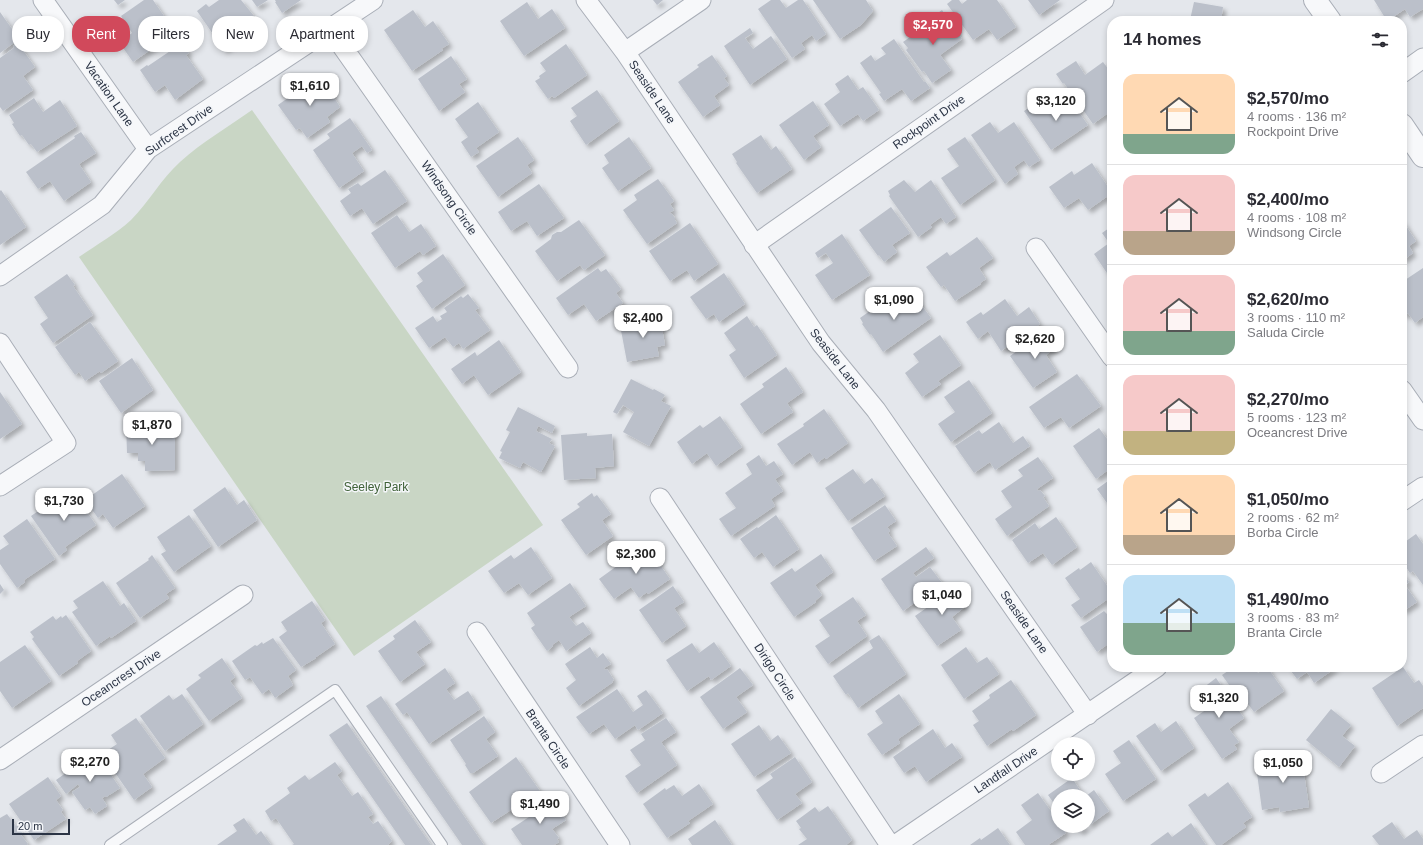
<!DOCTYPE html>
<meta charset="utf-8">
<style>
body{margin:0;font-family:Arial,sans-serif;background:#f7f7f7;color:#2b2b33;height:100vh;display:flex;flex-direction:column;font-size:15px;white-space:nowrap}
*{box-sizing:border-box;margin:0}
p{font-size:13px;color:#7c7c81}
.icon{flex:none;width:22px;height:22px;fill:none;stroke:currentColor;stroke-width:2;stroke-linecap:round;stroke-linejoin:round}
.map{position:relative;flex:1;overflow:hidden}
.side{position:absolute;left:1107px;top:16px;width:300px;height:656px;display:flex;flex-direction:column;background:#fff;border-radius:16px;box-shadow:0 2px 6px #0003}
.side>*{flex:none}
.guide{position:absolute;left:12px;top:16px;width:380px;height:36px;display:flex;gap:8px}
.buttons{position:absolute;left:1051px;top:737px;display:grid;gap:8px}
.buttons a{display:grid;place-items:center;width:44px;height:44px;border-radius:50%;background:#fff;box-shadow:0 2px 6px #0003;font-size:20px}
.scale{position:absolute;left:12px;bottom:10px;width:58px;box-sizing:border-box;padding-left:4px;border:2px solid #2b3445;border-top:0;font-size:11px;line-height:14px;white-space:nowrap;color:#2b3445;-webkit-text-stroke:3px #f4f6f9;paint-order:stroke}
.price{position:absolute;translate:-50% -34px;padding:0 9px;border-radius:8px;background:#fff;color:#222;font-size:13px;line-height:26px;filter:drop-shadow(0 1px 2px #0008)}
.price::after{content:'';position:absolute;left:50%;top:24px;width:12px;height:9px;margin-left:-6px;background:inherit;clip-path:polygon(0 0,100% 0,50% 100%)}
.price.current{background:#d1495b;color:#fff}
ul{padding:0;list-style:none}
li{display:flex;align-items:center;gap:12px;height:100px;padding:0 16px}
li+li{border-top:1px solid #e1e1e2}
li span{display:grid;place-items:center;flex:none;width:112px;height:80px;border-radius:12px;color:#555}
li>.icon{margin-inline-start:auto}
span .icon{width:48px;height:48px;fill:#fffc;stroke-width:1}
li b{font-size:17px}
h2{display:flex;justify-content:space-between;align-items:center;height:48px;padding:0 16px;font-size:17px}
.pill{padding:0 14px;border-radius:16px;background:#fff;box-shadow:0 2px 6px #0003;font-size:14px;line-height:36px}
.pill.current{background:#d1495b;color:#fff}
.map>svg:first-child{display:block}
.green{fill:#c9d6c5}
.building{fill:#bbc0ca;filter:url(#shadow)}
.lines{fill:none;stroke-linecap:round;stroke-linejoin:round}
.service-casing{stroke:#a9aeb7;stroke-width:12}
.minor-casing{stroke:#a9aeb7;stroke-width:21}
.tertiary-casing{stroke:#a9aeb7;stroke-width:24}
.service{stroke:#f7f8fa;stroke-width:10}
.minor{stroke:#f7f8fa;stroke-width:19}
.tertiary{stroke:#f7f8fa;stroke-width:22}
.labels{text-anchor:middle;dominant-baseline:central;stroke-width:3;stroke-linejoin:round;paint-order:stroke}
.street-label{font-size:12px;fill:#2b3445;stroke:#f4f6f9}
.park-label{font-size:12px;fill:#3f6138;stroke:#f4f6f9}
</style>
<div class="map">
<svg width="1423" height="845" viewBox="0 0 1423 845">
<defs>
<filter id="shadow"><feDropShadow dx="3.5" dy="3.5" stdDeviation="2" flood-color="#0004"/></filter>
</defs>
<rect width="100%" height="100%" fill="#e4e7ec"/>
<!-- green -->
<path class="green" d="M252 110 543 525 354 656 79 257C96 245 116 234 131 220 149 202 161 179 180 162 202 142 228 127 252 110Z"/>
<!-- building -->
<path class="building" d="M114 0H125L118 5Z
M144 0H153L168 22 169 21 177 31 133 62 119 42 132 33 121 16Z
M219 0H241L254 16 238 27 244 36 224 50 197 11 206 4 209 7Z
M252 0H268L257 7Z
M275 0H301L282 13 275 2H276Z
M653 0H663L657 5Z
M771 0H780L786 8 798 0H803L826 34 816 41 812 35 801 43 805 49 792 58 758 9Z
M813 0H866L873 11 861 25 840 39Z
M952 0H959L962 4 967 0H997L1016 27 997 40 989 29 973 40 947 4Z
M1028 0H1060L1039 15Z
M1374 0H1423V9L1410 17 1405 9 1387 21Z
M527 2 538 19 552 9 565 28 524 56 500 21Z
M1194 2 1223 7 1221 21H1169L1170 16 1190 20Z
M413 10 425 27 433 21 449 44 441 49 443 50 412 71 384 30Z
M942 10 962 39 940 55 951 70 932 83 924 71 922 72 906 50 908 48 903 42 933 21 931 18Z
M0 12 19 39 0 53Z
M750 28 753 33 745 38 753 49 771 36 787 59 750 85 724 46Z
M894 39 924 82 925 81 930 88 911 101 902 89 884 101 879 94 881 93 860 63 871 55 875 61 886 54 881 48Z
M18 43 35 67 23 76 33 90 3 111 0 107V58L14 48 13 46Z
M182 43 189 53 186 55 203 79 175 100 165 85 155 92 140 70 147 65 148 66Z
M566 44 587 75 554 98 552 96 548 99 535 81 540 78 539 76 546 71 540 63Z
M712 55 727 76 724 78 729 85 714 96 720 105 703 117 678 82 699 67 697 65Z
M451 56 467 79 459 84 465 92 439 111 418 79Z
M1076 61 1085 75 1103 62 1109 70 1107 71 1112 79V110L1093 124 1064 83 1063 84 1056 74Z
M320 75 340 107 327 117 330 122 307 138 300 128 296 130 278 105Z
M848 75 858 90 863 87 879 110 863 121 858 114 840 126 824 104 840 92 835 84Z
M597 90 619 121 586 145 570 121 577 116 571 108Z
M1050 93 1052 97 1045 102 1052 113 1070 100 1088 125 1051 150 1024 111Z
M34 98 43 112 60 100 77 126 37 152 31 144 29 145 22 135 20 136 12 124 14 123 9 115Z
M813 101 829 125 813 136 821 147 804 160 779 125Z
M478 102 499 132 476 148 479 152 471 157 461 142 468 137 455 119Z
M350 118 372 150 367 153 362 146 352 153 364 171 339 188 313 150 330 138 327 134Z
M990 122 998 133 1014 122 1040 160 1029 167 1024 160 1014 167 1018 174 1005 184 971 135Z
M81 132 96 153 79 164 91 182 64 201 50 181 38 189 26 172 75 138 74 136Z
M761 135 771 150 776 146 792 169 757 193 736 163 737 162 732 154Z
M518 137 534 160 527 165 532 173 498 197 476 166Z
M629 137 651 168 618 191 602 168 609 163 604 155Z
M965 137 995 180 960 205 941 178 959 166 947 149Z
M1092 163 1112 193 1088 210 1079 198 1064 208 1049 187 1072 171 1074 175Z
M385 170 407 201 373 224 362 208 350 216 340 201 351 193 348 189 358 183 361 186Z
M658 179 674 201 670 204 674 210 669 213 672 214 675 218V220L677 223 647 244 623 210 637 200 634 195Z
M904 180 915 192 931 180 956 217 946 224 941 217 930 225 932 227 918 237 889 196 890 195 888 191Z
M539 184 564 218 537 236 527 221 511 231 498 212Z
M1 190 26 227 0 245V191Z
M891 207 910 233 892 245 897 252 884 262 879 255 878 256 859 230Z
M397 215 409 232 421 224 436 246 423 255 420 251 395 268 371 233Z
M579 220 605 255 584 270 580 265 557 281 535 251 551 239 552 235 557 232H561Z
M1402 220 1416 241 1409 246 1413 253 1402 261Z
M690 223 718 264 694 281 687 270 670 281 649 251Z
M1112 226V278L1111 279 1094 254 1109 243 1102 233Z
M842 234 870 275 832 300 815 275 833 263 826 253 818 258 815 253Z
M977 237 993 258 979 268 986 279 980 283 981 284 955 301 944 285 941 287 926 267 947 252 950 256Z
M443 254 465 285 432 309 416 286 423 281 417 273Z
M598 268 601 272 606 269 621 289 616 293 623 303 596 321 584 304 568 315 556 298Z
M1423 268V317L1415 323 1408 313 1405 316 1402 312V282Z
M724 273 745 304 719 322 714 314 706 319 690 297Z
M67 274 75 285 73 286 93 315 53 343 40 324 48 318 34 297Z
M468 294 479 308 475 310 490 330 463 349 459 343 453 347 445 337 429 348 415 328 433 316 437 322 442 319 440 316 447 312 444 308 461 296 463 298Z
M891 296 899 307 915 296 931 318 883 352 871 334 870 335 862 324 863 323 860 318Z
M1005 299 1017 316 1029 307 1040 324 1001 351 988 331 978 339 966 322 981 312 983 315Z
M747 316 754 327 757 325 777 355 744 378 729 355 736 350 724 333Z
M660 317 665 345 657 347 659 356 627 362 620 325Z
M90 322 118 361 101 373 100 371 85 381 79 372 75 375 55 347Z
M1044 332 1055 348 1046 355 1057 372 1033 388 1010 356Z
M940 335 961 365 938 381 941 384 922 397 905 373 919 362 913 354Z
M499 340 521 372 488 395 474 375 462 384 451 369 475 352 477 356Z
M132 358 153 390 121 413 99 381Z
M786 367 803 392 787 403 793 412 761 434 740 404 764 387 762 384Z
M1077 374 1101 406 1069 428 1061 417 1044 428 1029 407Z
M631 379 653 390 654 389 665 395 661 401 671 406 649 446 623 432 634 412 623 405 617 414 613 412Z
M969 380 992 413 951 442 938 424 955 412 944 397Z
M0 392 22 424 0 439Z
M518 407 555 426 552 433 538 426 536 431 552 439 549 443 555 446 541 472 523 462 520 468 499 458 502 452 500 451 510 432 506 430Z
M824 409 848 443 826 459 825 457 817 463 810 452 792 465 777 444 804 426 803 424Z
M720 416 742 447 716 466 707 453 692 464 677 442 700 425 703 428Z
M999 422 1013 443 1023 436 1030 446 995 470 990 462 974 473 955 446 979 430 982 434Z
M126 423H150V430L175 429V470L145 471V461H138V453H127Z
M1099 428 1110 443 1112 442V467L1096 479 1073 446Z
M587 433V436L612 434 614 466 595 468 596 478 564 480 561 435Z
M759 455 766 466 774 461 783 474 775 479 783 491 771 499 775 506 731 536 719 519 736 508 725 493 752 474 746 464Z
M1038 457 1053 478 1037 489 1038 491 1040 490 1045 496 1043 497 1049 506 1007 536 995 519 1012 507 1001 491 1023 476 1018 470Z
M853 469 864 484 872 478 885 496 848 521 825 488Z
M122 474 145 506 113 528 103 514 98 518 85 500Z
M1112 478V510L1097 489Z
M225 487 237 505 244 500 257 520 218 547 193 510Z
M73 492 96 525 65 547 67 550 59 556 31 516 56 499 57 501 63 496 64 498Z
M592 493 594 497 597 495 611 514 602 520 613 536 586 555 561 520 580 507 577 504Z
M885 505 896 521 887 527 890 531 888 533 897 546 874 561 851 528Z
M189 515 211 546 174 572 161 554 166 551 157 537Z
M776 515 799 549 773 567 762 552 754 558 740 539 757 527 758 528Z
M1056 517 1077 547 1052 565 1043 553 1028 563 1012 540 1035 523 1039 529Z
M27 519 55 559 24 580 25 582 17 588 0 564V550L9 544 3 536Z
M1416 534 1423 544V585L1413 571 1410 573 1402 561V544Z
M646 545 670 579 648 594 647 592 639 598 631 587 614 599 599 579Z
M531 547 552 578 528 595 519 583 504 593 488 571 511 555 514 559Z
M926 547 934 558 913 573 916 577 930 567 942 583 903 611 881 579Z
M821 554 833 572 815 585 822 595 815 601 816 602 794 617 770 583 792 568 795 572Z
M152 555 175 588 166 594 169 598 140 618 116 583 149 560 148 559Z
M1091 562 1112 593V596L1081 618 1071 605 1080 599 1065 578 1079 568 1080 570Z
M1402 572 1409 582 1405 585 1417 602 1402 612Z
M103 581 120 606 124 603 136 621 111 638 110 636 96 646 72 612 78 608 73 601Z
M570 583 586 606 569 617 576 626 583 622 591 633 566 651 559 640 552 645 553 646 547 651 531 628 535 625 527 613Z
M0 584 4 590 0 594Z
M673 586 684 602 674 608 686 626 662 643 639 610Z
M952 586 966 606 952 617 961 630 937 646 915 616 932 604 930 601Z
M853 597 866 615 857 621 867 636 828 664 815 646 830 636 819 620Z
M312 601 325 620 321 623 335 644 316 657V658L301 667 279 637 287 631 281 622Z
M1104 611 1107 614 1112 611V641L1097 652 1080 627Z
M66 615 91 651 77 661 78 663 59 676 32 639 34 637 30 632 53 616 56 620 61 616 62 618Z
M415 620 431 642 416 652 425 664 400 682 378 651 395 639 393 636Z
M879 635 906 674 858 708 848 693 846 695 833 676 873 648 869 641Z
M273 638 296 670 288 676 293 685 275 698 269 689 262 694 250 677 245 680 232 661 255 645 257 646 262 642 263 644Z
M714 642 731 666 711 680 709 676 687 691 666 660 692 643 699 653Z
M25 645 51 681 12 708 0 691V662Z
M590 647 597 658 603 653 611 664 604 668 605 670 607 669 614 680 612 681 613 682 579 706 566 688 576 680 565 664Z
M966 647 977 663 987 657 999 674 964 699 941 665Z
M222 658 235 677 230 681 242 698 209 721 186 689 201 678 198 675Z
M1234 667H1254L1258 673 1267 667 1284 691 1254 712 1242 696 1239 699 1222 675Z
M1288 667H1337L1314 683 1307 672 1297 679Z
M1403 667 1414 683 1419 680 1423 686V708L1397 726 1372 688Z
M445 668 455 683 446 689 454 700 468 691 480 709 429 744 407 712 403 715 395 704Z
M740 668 753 685 736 697 747 712 723 729 700 697Z
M1216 678 1244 718 1229 729 1239 742 1234 745 1237 749 1222 759 1194 718 1210 707 1199 691Z
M1011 680 1036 715 1013 731 1012 729 987 746 973 725 979 721 972 711 990 698 989 695Z
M617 689 633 712 643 705 637 696 646 690 663 713 638 730 635 725 615 739 604 724 589 734 576 717Z
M182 694 203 724 165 751 140 716 169 695 173 700Z
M899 694 920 724 898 739 900 743 882 755 867 734 883 723 875 711Z
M381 696 484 845H462L366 706Z
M1331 709 1351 725 1342 736 1355 746 1339 767 1306 740Z
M484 716 495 732 486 739 498 756 473 773H470L465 765 466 764 450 740Z
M136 718 165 758 143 774 152 787 134 800 102 754 117 744 111 735Z
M666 718 676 732 661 742 677 765 637 793 625 776 641 765 630 750 645 740 641 734Z
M1176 721 1194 748 1161 771 1136 736 1155 723 1161 732Z
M347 723 431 845H405L329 735Z
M759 725 770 741 778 735 791 753 754 777 731 744Z
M933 729 945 748 952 743 962 757 926 782 915 766 904 773 893 757Z
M1129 740 1156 779 1123 801 1105 774 1121 763 1113 751Z
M95 752 120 788 106 797V796L102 798 107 806 95 814 90 807 85 810 72 792 80 787 78 784 66 794 56 780Z
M1301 753 1309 807 1280 812 1279 807 1262 810 1256 766 1281 762 1280 756Z
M516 757 540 791 491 823 469 792Z
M795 757 812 782 795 794 802 803 777 820 756 790 773 778 770 774Z
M335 762 342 771 337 775 352 796 358 792 373 814 368 817 373 824 378 821 392 841 388 845H292L294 844 276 818 271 821 265 811 290 793 287 788 305 775 309 780Z
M48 777 61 796 56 800 63 810 61 812 66 819 34 840 9 804Z
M1072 778 1084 796H1058V809L1048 795Z
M1228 782 1252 817 1243 823 1246 827 1221 845H1216L1188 805 1205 793 1208 797Z
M699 784 713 804 688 821 690 823 667 838 643 804 665 788 666 790 674 785 682 796Z
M1094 790 1109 811 1080 832 1077 827 1075 828 1074 826H1088V796H1086Z
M1038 793 1058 821V826H1061L1066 833 1048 845H1025L1016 832 1032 820 1021 805Z
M550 796 566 820 552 829 559 838 557 839 559 842 554 845H522L511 829 529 817 526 813Z
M828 806 852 840 846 845H798L807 839 799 829 801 828 796 821 815 807 819 812Z
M7 814 16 826 17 825 23 834 21 835 28 844 27 845H0V818Z
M244 818 256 835 261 831 271 845H217L237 831 233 825Z
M715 820 732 845H692L688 839Z
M1392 822 1404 839 1417 830 1423 839V845H1379L1372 836Z
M1191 823 1206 845H1150L1168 832 1172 837Z
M998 828 1010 845H970L980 838 981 840Z"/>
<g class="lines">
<!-- service casing -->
<g class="service-casing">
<path id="service" d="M110 845 335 690 442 845"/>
</g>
<!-- minor casing -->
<g class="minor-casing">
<path id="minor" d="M43 0 148 149
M586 0 625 52 821 343 876 410 1088 715
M330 29 568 368
M625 52 701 0
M1402 73 1423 58
M754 245 1104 0
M1036 248 1112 357
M0 276 102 205 148 149 373 0
M0 343 66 443 0 486
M1402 390 1423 420
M660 498 890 845
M1402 501 1423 487
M477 632 620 845
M0 760 243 595
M1381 773 1423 745
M895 845 1157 667"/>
</g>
<!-- tertiary casing -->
<g class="tertiary-casing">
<path id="tertiary" d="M1315 0 1330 21
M1402 125 1423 156"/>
</g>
<!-- service -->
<use href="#service" class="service"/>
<!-- minor -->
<use href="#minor" class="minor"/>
<!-- tertiary -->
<use href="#tertiary" class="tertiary"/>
</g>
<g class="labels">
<!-- street labels -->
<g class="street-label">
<text transform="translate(652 92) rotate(56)">Seaside Lane</text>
<text transform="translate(109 94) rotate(55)">Vacation Lane</text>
<text transform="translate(929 122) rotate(-35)">Rockpoint Drive</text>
<text transform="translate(179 130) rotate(-35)">Surfcrest Drive</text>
<text transform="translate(449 198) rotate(55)">Windsong Circle</text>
<text transform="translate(835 359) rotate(52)">Seaside Lane</text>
<text transform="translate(1024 622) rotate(55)">Seaside Lane</text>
<text transform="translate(775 672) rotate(57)">Dirigo Circle</text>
<text transform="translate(121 678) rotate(-34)">Oceancrest Drive</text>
<text transform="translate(548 739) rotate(56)">Branta Circle</text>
<text transform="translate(1006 770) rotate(-34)">Landfall Drive</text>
</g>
<!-- park labels -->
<g class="park-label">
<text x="376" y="487">Seeley Park</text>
</g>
</g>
</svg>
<div class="buttons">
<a><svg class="icon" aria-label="locate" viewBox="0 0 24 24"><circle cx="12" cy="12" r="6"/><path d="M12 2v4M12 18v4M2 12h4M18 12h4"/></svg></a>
<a><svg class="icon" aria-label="layers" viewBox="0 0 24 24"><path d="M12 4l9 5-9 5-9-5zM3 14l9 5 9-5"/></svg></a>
</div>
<div class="scale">20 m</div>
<b class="price current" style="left:933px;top:46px">$2,570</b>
<b class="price" style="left:310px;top:107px">$1,610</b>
<b class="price" style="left:1056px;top:122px">$3,120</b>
<b class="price" style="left:894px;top:321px">$1,090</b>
<b class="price" style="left:643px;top:339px">$2,400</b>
<b class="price" style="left:1035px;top:360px">$2,620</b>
<b class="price" style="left:152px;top:446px">$1,870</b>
<b class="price" style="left:64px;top:522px">$1,730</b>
<b class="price" style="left:636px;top:575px">$2,300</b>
<b class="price" style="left:942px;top:616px">$1,040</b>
<b class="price" style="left:1219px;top:719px">$1,320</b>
<b class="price" style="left:90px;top:783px">$2,270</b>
<b class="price" style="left:1283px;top:784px">$1,050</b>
<b class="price" style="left:540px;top:825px">$1,490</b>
<div class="guide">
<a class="pill">Buy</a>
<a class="pill current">Rent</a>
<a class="pill">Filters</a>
<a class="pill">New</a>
<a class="pill">Apartment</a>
</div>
<section class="side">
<h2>14 homes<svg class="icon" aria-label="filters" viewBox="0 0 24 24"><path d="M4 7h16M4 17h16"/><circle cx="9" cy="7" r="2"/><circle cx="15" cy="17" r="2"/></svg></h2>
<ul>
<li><span style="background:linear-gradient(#ffd9b3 75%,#7fa58c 0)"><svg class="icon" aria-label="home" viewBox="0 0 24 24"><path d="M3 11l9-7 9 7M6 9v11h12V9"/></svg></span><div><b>$2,570/mo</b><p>4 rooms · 136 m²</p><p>Rockpoint Drive</p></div></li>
<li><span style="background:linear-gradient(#f6c9c9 70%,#b9a48a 0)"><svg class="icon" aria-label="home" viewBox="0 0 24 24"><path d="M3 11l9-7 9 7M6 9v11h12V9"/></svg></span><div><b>$2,400/mo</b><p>4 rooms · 108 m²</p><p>Windsong Circle</p></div></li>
<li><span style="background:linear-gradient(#f6c9c9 70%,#7fa58c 0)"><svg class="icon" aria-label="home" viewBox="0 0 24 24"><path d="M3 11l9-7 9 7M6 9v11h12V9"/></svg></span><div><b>$2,620/mo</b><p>3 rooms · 110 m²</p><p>Saluda Circle</p></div></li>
<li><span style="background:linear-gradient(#f6c9c9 70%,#c2b280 0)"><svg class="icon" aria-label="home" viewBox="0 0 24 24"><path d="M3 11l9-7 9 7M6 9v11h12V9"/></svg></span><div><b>$2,270/mo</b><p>5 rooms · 123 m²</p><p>Oceancrest Drive</p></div></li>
<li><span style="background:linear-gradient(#ffd9b3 75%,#b9a48a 0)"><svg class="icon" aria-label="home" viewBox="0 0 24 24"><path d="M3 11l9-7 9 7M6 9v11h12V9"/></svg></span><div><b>$1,050/mo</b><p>2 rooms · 62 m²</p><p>Borba Circle</p></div></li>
<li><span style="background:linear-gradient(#bfe0f5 60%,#7fa58c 0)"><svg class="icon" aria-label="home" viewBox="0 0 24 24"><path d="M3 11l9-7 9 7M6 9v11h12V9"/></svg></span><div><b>$1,490/mo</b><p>3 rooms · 83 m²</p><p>Branta Circle</p></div></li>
</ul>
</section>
</div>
